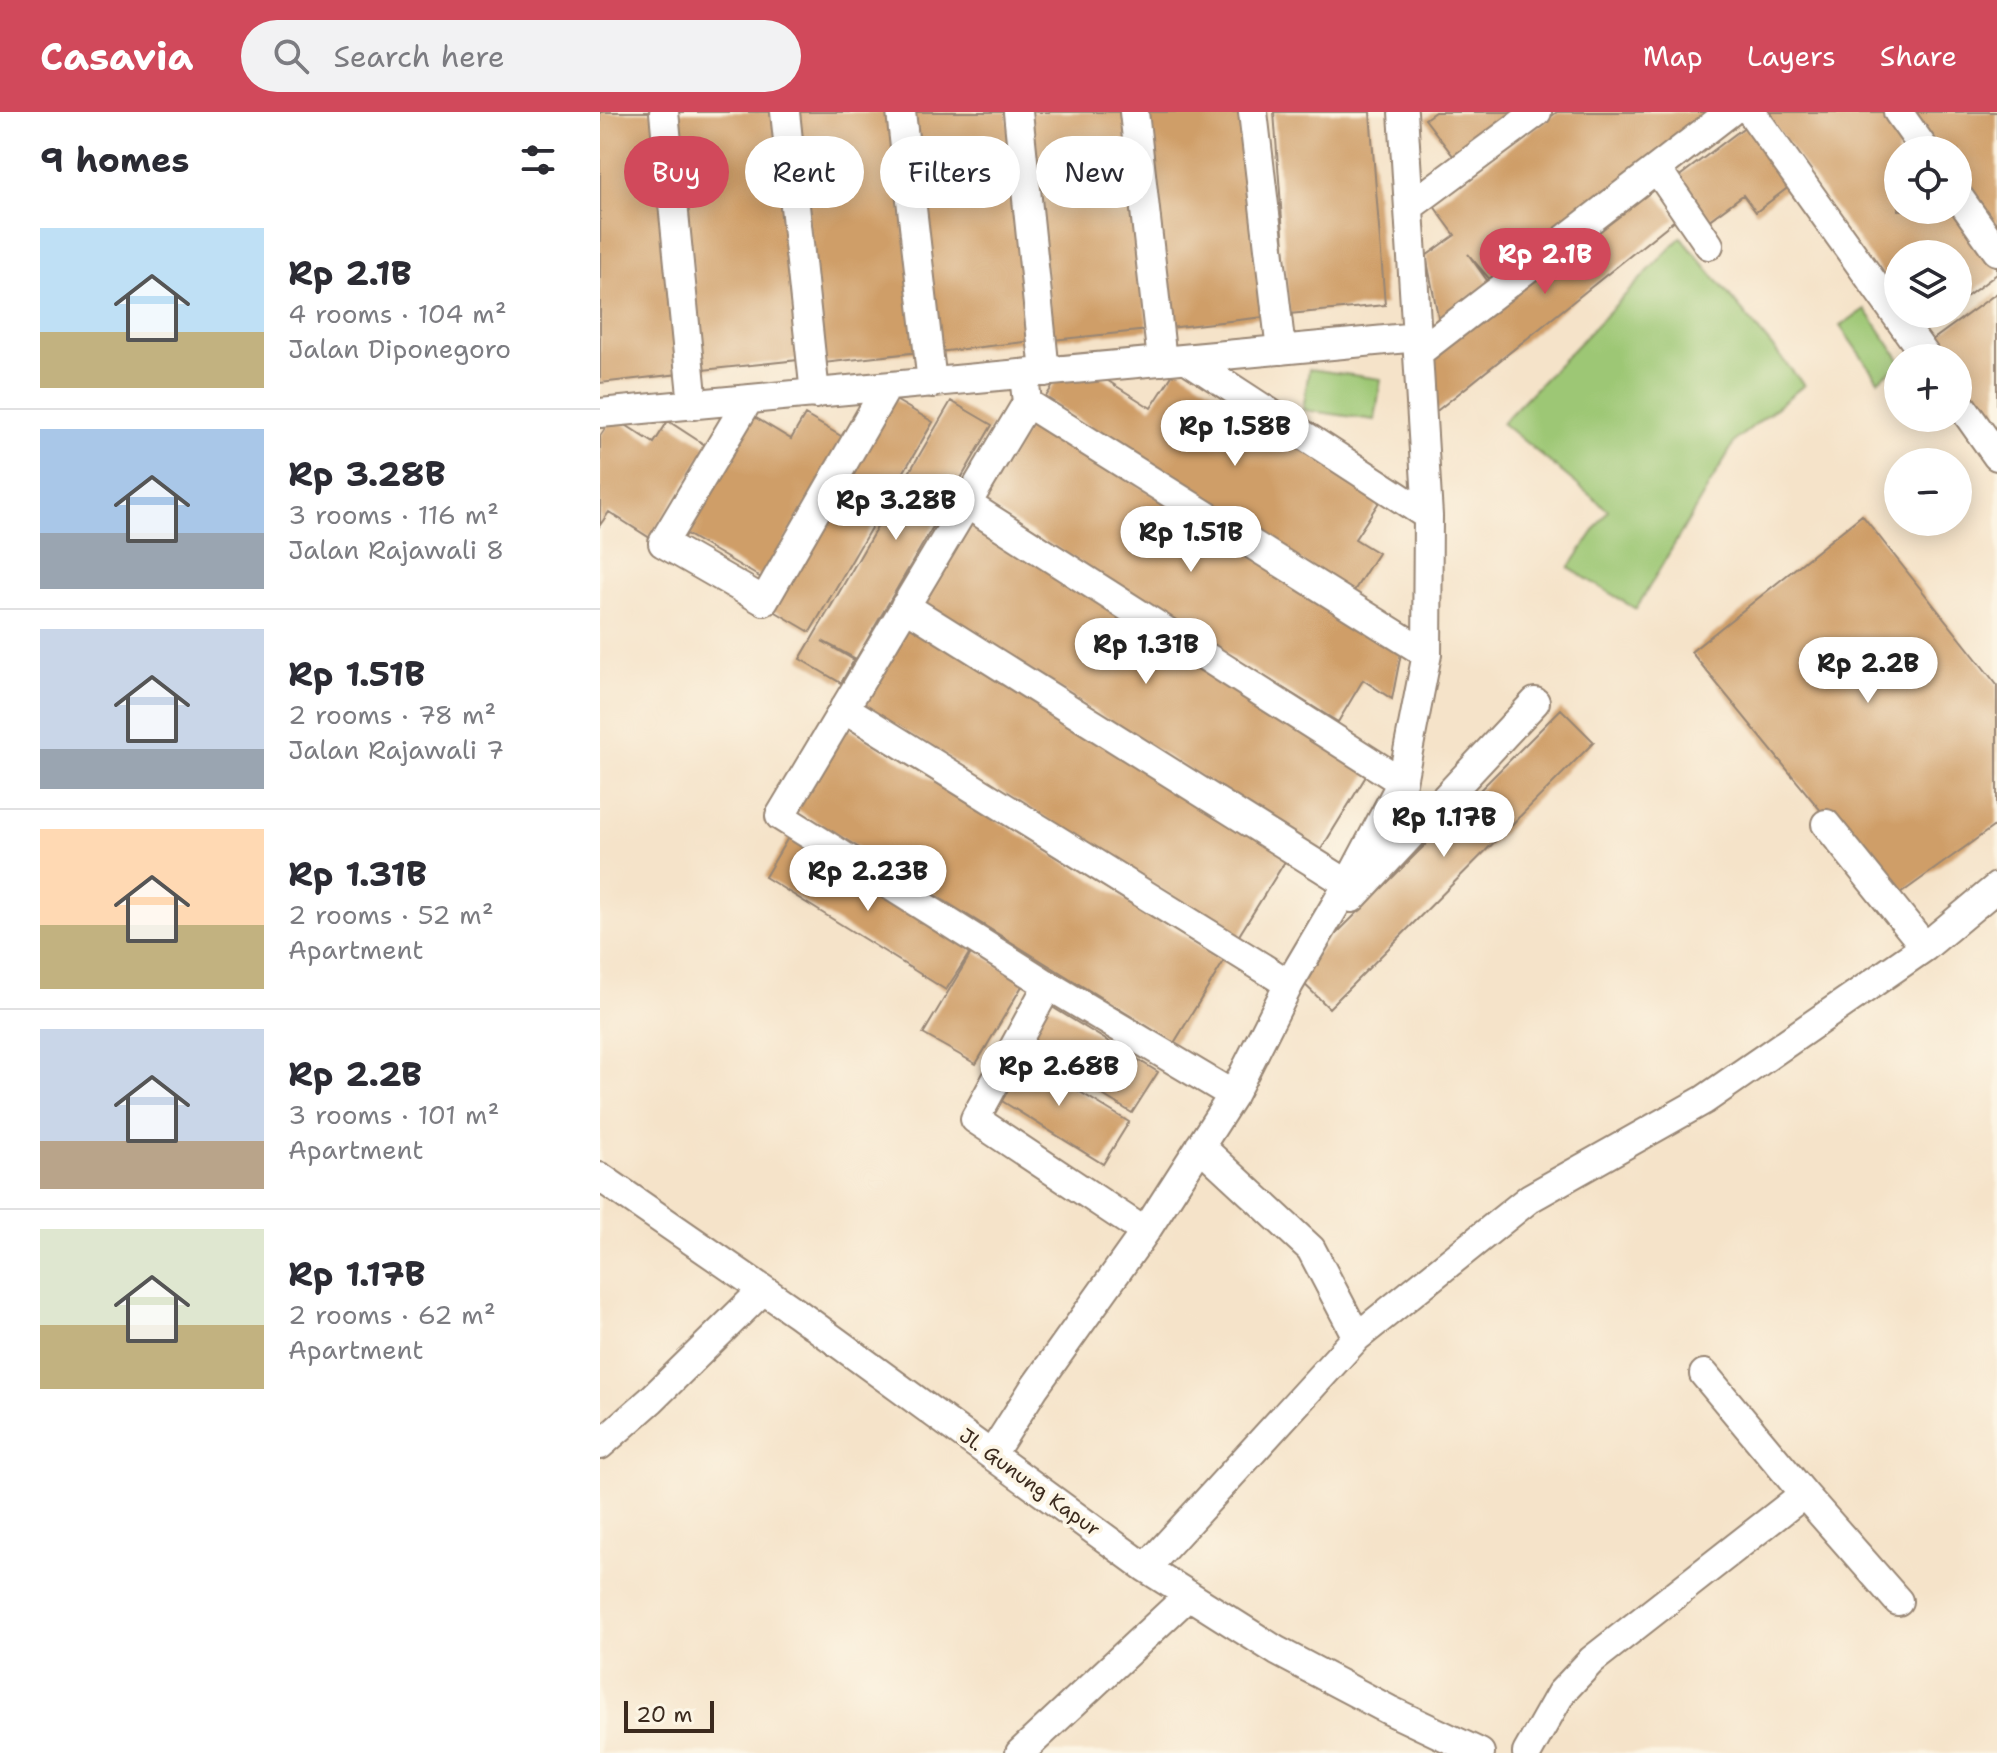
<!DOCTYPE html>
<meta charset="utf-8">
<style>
body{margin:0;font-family:"Shantell Sans",sans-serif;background:#f2f2f3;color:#2b2b33;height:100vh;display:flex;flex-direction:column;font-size:30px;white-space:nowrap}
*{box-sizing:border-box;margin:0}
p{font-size:26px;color:#7c7c81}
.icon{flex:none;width:44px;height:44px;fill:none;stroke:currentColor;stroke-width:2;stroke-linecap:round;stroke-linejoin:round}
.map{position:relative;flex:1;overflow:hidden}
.side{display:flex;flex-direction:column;background:#fff;width:600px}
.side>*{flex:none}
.top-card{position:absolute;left:24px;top:24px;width:760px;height:72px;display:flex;gap:16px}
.tools{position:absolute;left:1284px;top:24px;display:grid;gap:16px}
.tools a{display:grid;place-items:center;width:88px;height:88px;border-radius:50%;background:#fff;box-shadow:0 4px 20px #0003;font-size:40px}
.scale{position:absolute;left:24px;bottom:20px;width:90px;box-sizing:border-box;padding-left:8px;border:4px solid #3b2a1e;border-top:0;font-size:22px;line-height:28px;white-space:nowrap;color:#3b2a1e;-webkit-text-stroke:6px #fcf5e5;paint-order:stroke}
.price{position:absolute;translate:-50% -68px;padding:0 18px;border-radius:28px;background:#fff;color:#222;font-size:26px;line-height:52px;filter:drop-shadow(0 2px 4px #0008)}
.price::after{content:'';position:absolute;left:50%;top:48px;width:24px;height:18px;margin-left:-12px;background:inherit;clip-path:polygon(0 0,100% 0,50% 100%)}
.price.selected{background:#d1495b;color:#fff}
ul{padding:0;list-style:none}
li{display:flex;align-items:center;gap:24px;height:200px;padding:0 40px}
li+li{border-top:2px solid #e1e1e2}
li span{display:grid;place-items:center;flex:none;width:224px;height:160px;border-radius:0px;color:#555}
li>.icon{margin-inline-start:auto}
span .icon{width:96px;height:96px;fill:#fffc;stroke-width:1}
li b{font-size:34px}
h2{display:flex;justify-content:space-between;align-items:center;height:96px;padding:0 40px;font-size:34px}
.chip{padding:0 28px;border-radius:36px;background:#fff;box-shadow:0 4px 20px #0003;font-size:28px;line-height:72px}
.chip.selected{background:#d1495b;color:#fff}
header{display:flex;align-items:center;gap:48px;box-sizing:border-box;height:112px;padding:0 40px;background:#d1495b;color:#fff}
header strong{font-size:38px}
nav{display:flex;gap:44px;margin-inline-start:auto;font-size:28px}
.search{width:560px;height:72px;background:#f2f2f3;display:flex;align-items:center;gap:20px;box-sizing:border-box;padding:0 28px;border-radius:44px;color:#7c7c81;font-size:30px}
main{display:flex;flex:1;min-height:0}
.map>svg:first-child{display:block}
.green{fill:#9dc774;stroke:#6c7849;stroke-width:2}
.building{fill:#cf9e67}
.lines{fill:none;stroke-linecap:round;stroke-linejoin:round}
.minor-casing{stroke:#988674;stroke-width:32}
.minor{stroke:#fff;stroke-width:28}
.labels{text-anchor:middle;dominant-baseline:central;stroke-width:8;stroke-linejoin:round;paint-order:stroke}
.street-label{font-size:20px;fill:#3b2a1e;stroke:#fcf5e5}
</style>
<header>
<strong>Casavia</strong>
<div class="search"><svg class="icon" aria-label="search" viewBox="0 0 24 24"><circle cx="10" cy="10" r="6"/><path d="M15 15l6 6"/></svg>Search here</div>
<nav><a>Map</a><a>Layers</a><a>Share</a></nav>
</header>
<main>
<section class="side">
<h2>9 homes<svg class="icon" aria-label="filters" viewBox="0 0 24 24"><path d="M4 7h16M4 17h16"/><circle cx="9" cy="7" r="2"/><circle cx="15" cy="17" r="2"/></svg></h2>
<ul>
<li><span style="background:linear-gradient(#bfe0f5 65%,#c2b280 0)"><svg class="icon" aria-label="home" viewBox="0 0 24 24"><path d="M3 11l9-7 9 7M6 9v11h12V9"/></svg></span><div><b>Rp 2.1B</b><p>4 rooms · 104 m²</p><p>Jalan Diponegoro</p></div></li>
<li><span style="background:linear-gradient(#a9c7e8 65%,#9aa5b1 0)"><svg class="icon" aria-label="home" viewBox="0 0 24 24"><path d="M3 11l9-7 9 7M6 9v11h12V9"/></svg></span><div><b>Rp 3.28B</b><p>3 rooms · 116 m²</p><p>Jalan Rajawali 8</p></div></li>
<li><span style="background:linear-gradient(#c9d6e8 75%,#9aa5b1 0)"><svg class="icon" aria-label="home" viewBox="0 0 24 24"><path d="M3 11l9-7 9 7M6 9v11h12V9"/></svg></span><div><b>Rp 1.51B</b><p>2 rooms · 78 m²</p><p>Jalan Rajawali 7</p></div></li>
<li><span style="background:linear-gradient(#ffd9b3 60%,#c2b280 0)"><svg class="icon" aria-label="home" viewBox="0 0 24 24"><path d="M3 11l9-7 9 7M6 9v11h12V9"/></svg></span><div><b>Rp 1.31B</b><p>2 rooms · 52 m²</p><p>Apartment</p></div></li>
<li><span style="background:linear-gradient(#c9d6e8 70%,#b9a48a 0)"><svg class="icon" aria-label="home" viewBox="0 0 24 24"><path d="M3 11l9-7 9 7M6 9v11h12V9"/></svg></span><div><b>Rp 2.2B</b><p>3 rooms · 101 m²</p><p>Apartment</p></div></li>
<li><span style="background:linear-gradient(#dfe7d0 60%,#c2b280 0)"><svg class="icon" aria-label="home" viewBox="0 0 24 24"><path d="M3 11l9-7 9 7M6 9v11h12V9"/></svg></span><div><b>Rp 1.17B</b><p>2 rooms · 62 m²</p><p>Apartment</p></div></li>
</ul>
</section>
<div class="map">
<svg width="1397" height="1641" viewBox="0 0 1397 1641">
<rect width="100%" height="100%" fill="#fcf5e5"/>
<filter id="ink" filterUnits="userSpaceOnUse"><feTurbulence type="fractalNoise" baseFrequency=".0125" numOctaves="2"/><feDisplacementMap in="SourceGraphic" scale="16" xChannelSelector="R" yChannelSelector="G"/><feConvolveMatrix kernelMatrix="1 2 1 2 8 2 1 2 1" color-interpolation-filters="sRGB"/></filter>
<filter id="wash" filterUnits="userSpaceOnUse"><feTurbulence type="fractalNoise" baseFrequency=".006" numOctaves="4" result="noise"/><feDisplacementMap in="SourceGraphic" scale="32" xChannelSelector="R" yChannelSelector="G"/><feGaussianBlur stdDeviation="1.8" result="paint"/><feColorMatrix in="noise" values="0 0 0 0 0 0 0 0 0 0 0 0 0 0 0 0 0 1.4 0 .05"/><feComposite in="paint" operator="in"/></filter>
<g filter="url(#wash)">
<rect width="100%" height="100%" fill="#f5e3c9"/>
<!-- green -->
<path class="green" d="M1081 125 1204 273 1136 328 1036 497 969 456 1008 398 902 311Z
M1265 197 1299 246 1298 254 1278 268 1240 214Z
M709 257 781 267 775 308 703 298Z"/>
<g id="blocks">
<!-- building -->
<path class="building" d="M0 0H53L79 262 0 271Z
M77 0H174L198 248 103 258Z
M195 0H291L319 240 224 251Z
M311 0H407L433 229 338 240Z
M427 0H524L548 218 453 228Z
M544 0H641L664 205 569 216Z
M674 0H770L785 193 689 202Z
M835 0H914L854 45 825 7Z
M957 0H1115L891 169 868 142 889 171 839 209 826 144 855 123 833 93Z
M1165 0H1284L1312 38H1298V98H1355L1397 155V162L1358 191V142H1298V183Z
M1309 0H1397V121L1358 68V38H1337Z
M1150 11 1194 71 1156 100 1143 83 1104 112 1073 69Z
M1050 73 1076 107 833 302 829 244Z
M1397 181V321L1358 267V246H1343L1331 229Z
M1312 202H1343L1323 217Z
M577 256 781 387 755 427 778 441 752 482 445 286 458 266 497 262 551 296Z
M292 286 333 310 210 520 169 496Z
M351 289 392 313 256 547 222 529 254 548 241 571 200 547Z
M151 303 191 327 205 303 246 327 163 467 81 419Z
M13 305 54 331 68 309 108 335 50 426 9 400 0 413V324Z
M433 308 802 536 792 587 763 568 738 610 382 390Z
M1262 403 1397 573V712L1293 787 1091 540Z
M371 410 771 656 720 739 320 491Z
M310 509 689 743 638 825 260 591Z
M961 597 994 630 729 896 695 863Z
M246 615 624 849 574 931 196 697Z
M189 724 372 837 346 878 165 765Z
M373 838 425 869 376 952 323 922Z
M444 890 558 960 532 1001 418 931Z
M415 940 529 1010 503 1052 389 981Z"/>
</g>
</g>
<g filter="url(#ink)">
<use href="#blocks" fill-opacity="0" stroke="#988674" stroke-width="2"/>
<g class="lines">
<!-- minor casing -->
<g class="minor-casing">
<path id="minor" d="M64 0 93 293
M185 0 215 282
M301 0 332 271
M418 0 445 260
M534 0 562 249
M653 0 681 238
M1151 0 1327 246
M1298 0 1325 38
M1057 57 1109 133
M1358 84 1397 139
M809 95 937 0
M819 240 1130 0
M587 247 828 404
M424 262 427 291 180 704 448 873 633 983
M149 287 63 431 164 489 287 275
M1358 289 1397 344
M427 291 827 542
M0 301 818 225
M367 392 802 670
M305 494 748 772
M244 596 689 872
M1226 712 1325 835
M752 786 935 590
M448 873 375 1007 545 1120
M600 1034 711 1137 757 1225
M0 1065 197 1201 546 1456 677 1539 789 1598 880 1641
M1104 1262 1204 1382 1298 1489
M0 1333 51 1288 163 1178
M392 1342 434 1276 545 1120 633 983 689 872 748 772 802 670 827 542 828 404 803 0
M546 1456 757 1225 930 1086 1104 988 1325 835 1397 775
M420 1641 589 1483
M927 1641 961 1581 992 1548 1204 1382"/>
</g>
<!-- minor -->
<use href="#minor" class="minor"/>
</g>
</g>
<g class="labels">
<!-- street labels -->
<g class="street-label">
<text transform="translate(430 1370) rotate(36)">Jl. Gunung Kapur</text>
</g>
</g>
</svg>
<div class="tools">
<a><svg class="icon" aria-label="locate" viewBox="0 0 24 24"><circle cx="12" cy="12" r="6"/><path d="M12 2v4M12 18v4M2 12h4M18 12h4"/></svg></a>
<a><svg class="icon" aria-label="layers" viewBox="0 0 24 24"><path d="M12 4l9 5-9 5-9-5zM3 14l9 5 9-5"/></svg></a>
<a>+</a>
<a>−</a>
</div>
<div class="scale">20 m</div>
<b class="price selected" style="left:945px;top:184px">Rp 2.1B</b>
<b class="price" style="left:635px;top:356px">Rp 1.58B</b>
<b class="price" style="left:296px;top:430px">Rp 3.28B</b>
<b class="price" style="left:591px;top:462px">Rp 1.51B</b>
<b class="price" style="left:546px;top:574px">Rp 1.31B</b>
<b class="price" style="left:1268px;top:593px">Rp 2.2B</b>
<b class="price" style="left:844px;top:747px">Rp 1.17B</b>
<b class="price" style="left:268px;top:801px">Rp 2.23B</b>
<b class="price" style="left:459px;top:996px">Rp 2.68B</b>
<div class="top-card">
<a class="chip selected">Buy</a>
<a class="chip">Rent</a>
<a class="chip">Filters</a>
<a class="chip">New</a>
</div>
</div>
</main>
